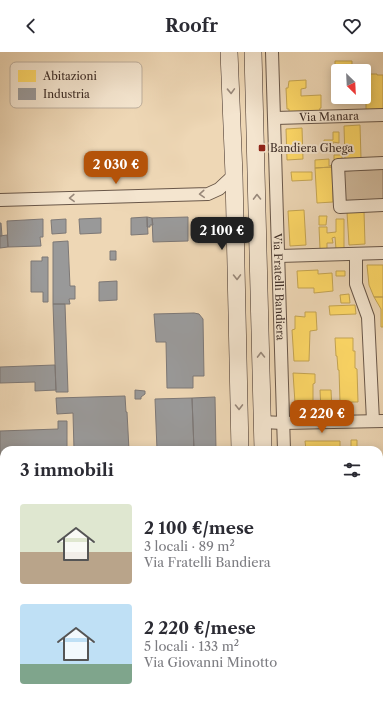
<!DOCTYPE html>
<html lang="it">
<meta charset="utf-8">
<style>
body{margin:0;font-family:"Libre Caslon Text",serif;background:#f7f7f7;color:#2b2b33;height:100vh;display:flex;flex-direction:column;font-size:15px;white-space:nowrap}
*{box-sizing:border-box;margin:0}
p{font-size:13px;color:#7c7c81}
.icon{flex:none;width:22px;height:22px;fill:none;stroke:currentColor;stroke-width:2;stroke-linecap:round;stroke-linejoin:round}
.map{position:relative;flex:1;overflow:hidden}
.panel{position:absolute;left:0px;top:394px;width:383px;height:256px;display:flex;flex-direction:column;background:#fff;border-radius:12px 12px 0 0;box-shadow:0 2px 10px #0003}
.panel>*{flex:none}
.needle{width:26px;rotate:156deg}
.fabs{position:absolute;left:331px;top:12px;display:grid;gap:8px}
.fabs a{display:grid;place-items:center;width:40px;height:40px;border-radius:4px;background:#fff;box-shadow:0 2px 10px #0003;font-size:20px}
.price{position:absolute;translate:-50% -34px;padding:0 9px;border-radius:8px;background:#b45309;color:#fff;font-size:13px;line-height:26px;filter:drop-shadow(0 1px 2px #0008)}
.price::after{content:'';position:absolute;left:50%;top:24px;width:12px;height:9px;margin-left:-6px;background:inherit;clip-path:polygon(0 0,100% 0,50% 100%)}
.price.active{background:#222;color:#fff}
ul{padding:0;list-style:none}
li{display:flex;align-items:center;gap:12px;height:100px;padding:0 20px}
li span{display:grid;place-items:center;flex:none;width:112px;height:80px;border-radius:4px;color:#555}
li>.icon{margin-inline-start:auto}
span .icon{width:48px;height:48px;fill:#fffc;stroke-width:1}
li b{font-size:17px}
h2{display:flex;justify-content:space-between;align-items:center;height:48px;padding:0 20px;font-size:17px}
header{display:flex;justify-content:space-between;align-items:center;height:52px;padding:0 20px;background:#fff;font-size:18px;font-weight:700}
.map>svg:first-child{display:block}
.green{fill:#d0ba9d;stroke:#867361}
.homes{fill:#ffd966;stroke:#c5a552}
.industry{fill:#999;stroke:#7d7876}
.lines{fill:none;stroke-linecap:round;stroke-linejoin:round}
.minor-casing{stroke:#695749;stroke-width:14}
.secondary-casing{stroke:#3d2c25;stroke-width:18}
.minor{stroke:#f4e5cf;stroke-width:12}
.secondary{stroke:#f4e5cf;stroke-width:17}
.oneway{stroke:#98887a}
.poi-dot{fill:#8f2418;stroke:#f4e5cf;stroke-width:1.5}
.labels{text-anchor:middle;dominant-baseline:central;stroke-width:4;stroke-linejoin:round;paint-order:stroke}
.street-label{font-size:11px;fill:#3d2c25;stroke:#f4e5cf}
.poi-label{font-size:11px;fill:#3d2c25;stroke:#f4e5cf;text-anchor:start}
.key{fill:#f4e5cf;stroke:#bdae9c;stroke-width:1}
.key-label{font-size:11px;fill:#3d2c25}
</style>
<header><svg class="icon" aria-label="back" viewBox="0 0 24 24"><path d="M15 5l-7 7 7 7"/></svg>Roofr<svg class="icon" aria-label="heart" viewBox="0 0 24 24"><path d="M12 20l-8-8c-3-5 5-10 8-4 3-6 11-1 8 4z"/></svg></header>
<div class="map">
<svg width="383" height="650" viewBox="0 0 383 650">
<rect width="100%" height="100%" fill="#eed7b5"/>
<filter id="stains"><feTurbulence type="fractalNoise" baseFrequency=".005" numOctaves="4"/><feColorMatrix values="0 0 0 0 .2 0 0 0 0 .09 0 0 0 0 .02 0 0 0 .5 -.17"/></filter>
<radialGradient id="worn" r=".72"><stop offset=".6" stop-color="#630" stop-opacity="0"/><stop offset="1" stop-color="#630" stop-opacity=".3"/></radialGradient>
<!-- green -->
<path class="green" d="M383 117V148L344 150 343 119Z"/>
<!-- homes -->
<path class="homes" d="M335 9H352V13L335 14Z
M351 16V19H338V42H337V36L333 35V17Z
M366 22H377V23H383V57L366 58Z
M306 28V36L301 37V44L321 43V56H320L319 62H289V57H287L286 36H288L289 29Z
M360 73 361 106 345 107 344 74Z
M302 76 303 107 287 108 286 77Z
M333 80H339V91L333 90V93H324V88H333Z
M334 103H342V112L334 113Z
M329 107V114L332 113V115L315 116V108Z
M332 115 333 150 317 151 315 116Z
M291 120H312V128L292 129Z
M304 158 306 193 290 194 288 159Z
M364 159 365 192 349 193 347 160Z
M319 164H327L326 173H319Z
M336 167H344V197H336L335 185 332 186 333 191H327V197H320L319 175H327V181L336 180Z
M367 213H383V245H374L369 233Z
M318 218V222L332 221 333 239 314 241V236H298L297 219Z
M336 219H345V224H336Z
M349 242 350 251H341L340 243Z
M374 245H383V275H381V257Z
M355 253 356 262 330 263 329 254Z
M305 260H316L317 278 310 279 309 309H294L292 278 295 277V264L305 265Z
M335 286H353V299H355V316L357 317 358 350H340L339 318H338L337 304H336Z
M293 321 315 322V331L313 332V352L295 351Z
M320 338H331L332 360H321Z
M351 388H357V397H351Z
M305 389H340V398H306Z
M379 404H383V440H379Z
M379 453H383V463H379Z"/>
<!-- industry -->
<path class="industry" d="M147 165 148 182 131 183V166Z
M147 165 152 166 153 173H150V175H147Z
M188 165V189L153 190 152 166Z
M101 166V181L80 182 79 167Z
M43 167V185H40L41 194 8 195 7 169Z
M66 167V181L52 182 51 168Z
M0 171H1L2 184H0Z
M7 183 8 195 0 196V184Z
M68 189 70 234H75V247H69L70 252H53V190Z
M110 199H116V208H110Z
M42 205H48V250H43V240H31V209H42Z
M117 229V248L99 249V230Z
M53 252H65L68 340H56Z
M194 261 199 262 203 267 204 324H193V336H167L166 290H156L154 262Z
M55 313 56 338 35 339V330L0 331V315Z
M135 338 145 339V342L141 345V347H135Z
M125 344 126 360H127L129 398H74L73 361 57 362 56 346Z
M215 345 216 398H194L192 346Z
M192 346 194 398H157L155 347Z
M58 369H67V398H4V412H0V379L58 377Z
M0 435H4V468H0Z
M4 509V555H0V510Z
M379 546H383V646H379Z
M0 576H4V610H0Z
M85 646H154V650H85Z
M160 646H223V650H161Z"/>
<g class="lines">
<!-- minor casing -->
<g class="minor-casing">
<g id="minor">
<path id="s1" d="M272 0 284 398"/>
<path id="s2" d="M275 66 383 63"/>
<path d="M383 111 338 113 340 155 383 153"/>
<path d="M0 148 208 142 219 137 234 123"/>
<path d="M356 202V232L368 265 373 369"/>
<path d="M279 204 383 201"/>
<path d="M262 370 283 371 383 369"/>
<path d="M295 646 296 650"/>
</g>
</g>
<!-- secondary casing -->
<g class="secondary-casing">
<path id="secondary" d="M229 0 234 123 240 398
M253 0 263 398
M246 646V650
M270 646V650"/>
</g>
<!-- minor -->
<use href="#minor" class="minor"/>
<!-- secondary -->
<use href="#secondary" class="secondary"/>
</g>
<!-- one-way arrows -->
<defs><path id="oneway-chevron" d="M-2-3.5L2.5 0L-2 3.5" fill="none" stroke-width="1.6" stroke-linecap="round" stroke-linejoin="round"/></defs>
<g class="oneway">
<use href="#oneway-chevron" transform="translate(231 39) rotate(88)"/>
<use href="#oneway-chevron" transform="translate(202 142) rotate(176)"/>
<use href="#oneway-chevron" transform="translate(257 145) rotate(-91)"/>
<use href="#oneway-chevron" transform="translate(72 146) rotate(178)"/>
<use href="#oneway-chevron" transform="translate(237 225) rotate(89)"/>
<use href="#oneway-chevron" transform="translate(261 303) rotate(-91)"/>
<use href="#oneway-chevron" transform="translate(239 355) rotate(89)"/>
</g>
<!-- markers -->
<rect class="poi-dot" x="258" y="92" width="8" height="8" rx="2"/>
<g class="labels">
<!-- street labels -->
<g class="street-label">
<text stroke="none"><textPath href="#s2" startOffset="54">Via Manara</textPath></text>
<text stroke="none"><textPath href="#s1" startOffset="235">Via Fratelli Bandiera</textPath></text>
</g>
<!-- poi labels -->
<g class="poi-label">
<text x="270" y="96">Bandiera Ghega</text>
</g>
</g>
<!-- legend -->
<rect x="10" y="10" width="132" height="46" rx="6" class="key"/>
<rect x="18" y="18" width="18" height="12" fill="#ffd966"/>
<rect x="18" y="36" width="18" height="12" fill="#999"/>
<g class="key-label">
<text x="43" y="28">Abitazioni</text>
<text x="43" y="46">Industria</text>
</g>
<rect width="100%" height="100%" filter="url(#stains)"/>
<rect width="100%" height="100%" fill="url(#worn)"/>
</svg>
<div class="fabs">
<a><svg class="needle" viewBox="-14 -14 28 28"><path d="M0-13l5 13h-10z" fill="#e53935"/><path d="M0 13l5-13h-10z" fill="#7c7c81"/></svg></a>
</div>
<b class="price" style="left:116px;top:133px">2 030 €</b>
<b class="price active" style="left:222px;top:199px">2 100 €</b>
<b class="price" style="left:322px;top:382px">2 220 €</b>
<section class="panel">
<h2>3 immobili<svg class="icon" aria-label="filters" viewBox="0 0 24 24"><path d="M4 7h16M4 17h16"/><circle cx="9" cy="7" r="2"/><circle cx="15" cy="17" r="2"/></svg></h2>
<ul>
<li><span style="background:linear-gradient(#dfe7d0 60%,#b9a48a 0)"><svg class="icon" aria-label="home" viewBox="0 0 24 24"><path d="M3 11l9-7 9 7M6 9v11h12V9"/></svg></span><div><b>2 100 €/mese</b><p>3 locali · 89 m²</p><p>Via Fratelli Bandiera</p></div></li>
<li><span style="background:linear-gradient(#bfe0f5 75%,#7fa58c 0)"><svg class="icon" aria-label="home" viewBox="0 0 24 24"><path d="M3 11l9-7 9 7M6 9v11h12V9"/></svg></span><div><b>2 220 €/mese</b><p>5 locali · 133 m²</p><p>Via Giovanni Minotto</p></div></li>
</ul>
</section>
</div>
